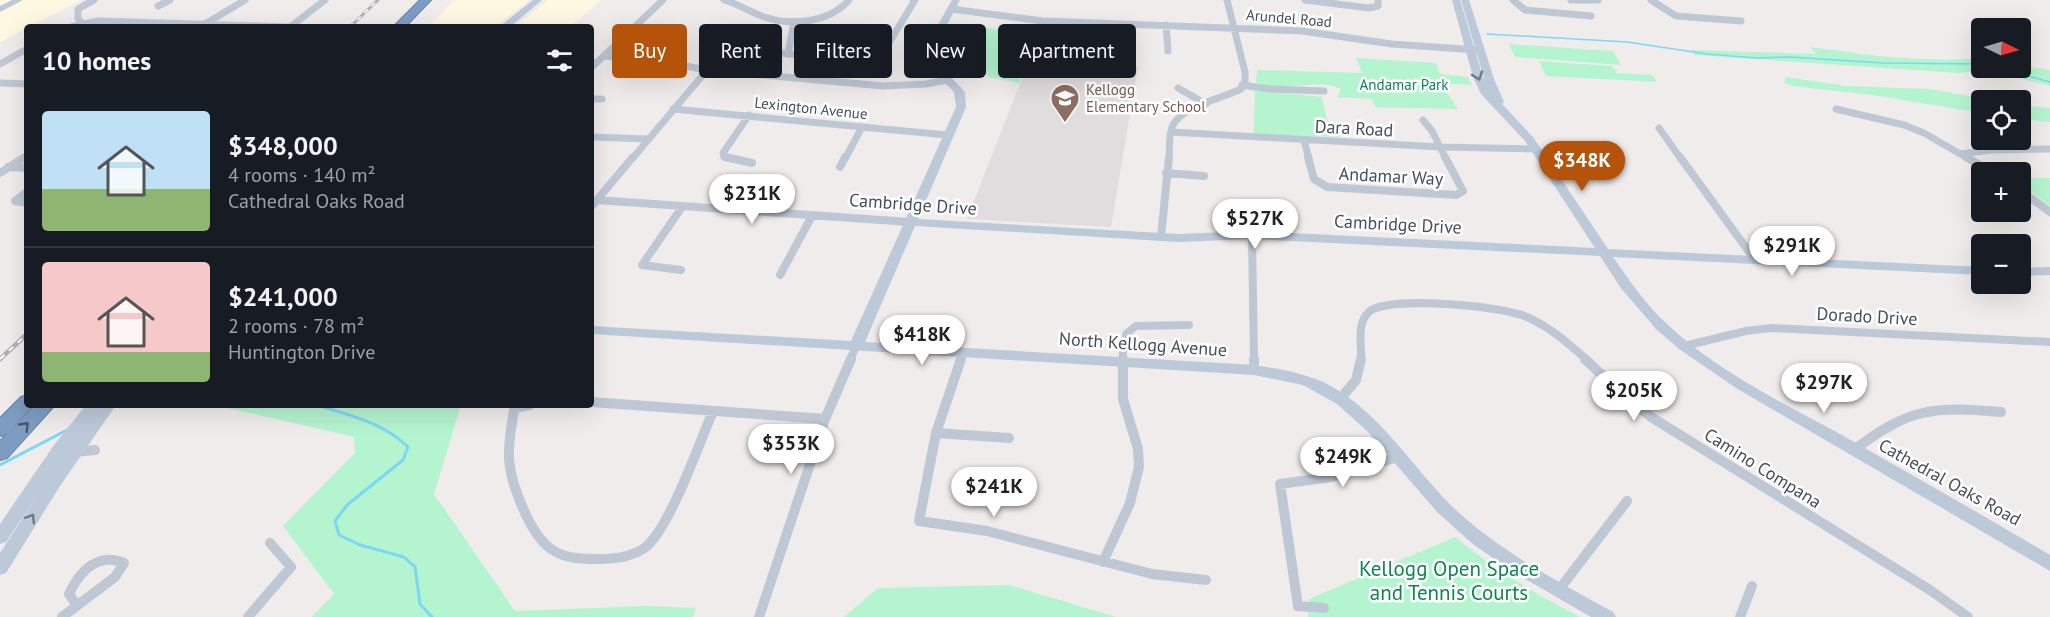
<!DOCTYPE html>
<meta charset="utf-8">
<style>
body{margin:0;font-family:"PT Sans",sans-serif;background:#20242c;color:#f1f3f6;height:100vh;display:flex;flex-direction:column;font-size:22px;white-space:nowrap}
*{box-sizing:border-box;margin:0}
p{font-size:20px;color:#9ea1a6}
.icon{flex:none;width:33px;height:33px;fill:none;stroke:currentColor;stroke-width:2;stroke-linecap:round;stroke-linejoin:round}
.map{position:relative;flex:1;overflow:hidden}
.sheet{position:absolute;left:24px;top:24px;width:570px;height:384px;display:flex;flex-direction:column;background:#171b24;border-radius:6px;box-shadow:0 6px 24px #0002}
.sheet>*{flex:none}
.hud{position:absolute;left:612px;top:24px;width:570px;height:54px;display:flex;gap:12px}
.needle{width:39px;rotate:95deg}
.fabs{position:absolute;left:1971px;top:18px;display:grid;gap:12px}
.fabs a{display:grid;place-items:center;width:60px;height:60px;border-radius:6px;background:#171b24;box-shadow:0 6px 24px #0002;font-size:30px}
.price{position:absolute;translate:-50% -51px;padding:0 14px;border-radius:21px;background:#fff;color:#222;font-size:20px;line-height:39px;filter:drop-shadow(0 2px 3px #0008)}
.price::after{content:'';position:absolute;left:50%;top:36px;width:18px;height:14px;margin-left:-9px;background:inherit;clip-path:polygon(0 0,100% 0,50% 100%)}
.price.on{background:#b45309;color:#fff}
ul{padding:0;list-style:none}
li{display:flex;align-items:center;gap:18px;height:150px;padding:0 18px}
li+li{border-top:2px solid #363941}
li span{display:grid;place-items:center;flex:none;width:168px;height:120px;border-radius:6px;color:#555}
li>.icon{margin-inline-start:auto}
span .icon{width:72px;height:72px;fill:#fffc;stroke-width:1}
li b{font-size:26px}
h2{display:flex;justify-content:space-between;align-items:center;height:72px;padding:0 18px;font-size:26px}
.chip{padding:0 21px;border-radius:6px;background:#171b24;box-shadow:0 6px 24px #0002;font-size:21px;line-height:54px}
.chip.on{background:#b45309;color:#fff}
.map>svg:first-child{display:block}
.commercial{fill:#fef7e2}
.education{fill:#e1ddde}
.green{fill:#b4f4cf}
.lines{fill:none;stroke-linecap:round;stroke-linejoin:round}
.stream-far1{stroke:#7cd7f6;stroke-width:1.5}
.stream{stroke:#7cd7f6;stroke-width:3}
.highway-casing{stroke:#6987ae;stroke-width:2}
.street-far2{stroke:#bec8d4;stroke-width:7}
.street-far1{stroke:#bec8d4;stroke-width:8}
.street{stroke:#bec8d4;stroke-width:10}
.secondary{fill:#bcc9d9;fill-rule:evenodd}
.highway{fill:#7e9cc2;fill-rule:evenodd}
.rail-far1-casing{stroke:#aeb1b8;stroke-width:3}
.rail-casing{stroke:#aeb1b8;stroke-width:4.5}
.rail-far1{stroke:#fff;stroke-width:1.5;stroke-dasharray:5;stroke-linecap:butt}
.rail{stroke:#fff;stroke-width:2;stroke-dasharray:6;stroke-linecap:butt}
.oneway{stroke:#6d7a88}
.oneway2{stroke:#495766}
.labels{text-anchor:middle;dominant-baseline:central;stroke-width:5;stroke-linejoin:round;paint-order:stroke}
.far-street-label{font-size:15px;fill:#434f5c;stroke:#fff}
.far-park-label{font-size:15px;fill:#0c854e;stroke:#fff}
.far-education-label{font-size:15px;fill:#785e54;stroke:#fff;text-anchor:start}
.street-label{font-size:18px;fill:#434f5c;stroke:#fff}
.near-park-label{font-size:21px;fill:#0c854e;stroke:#fff}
</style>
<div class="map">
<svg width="2050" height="617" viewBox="0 0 2050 617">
<rect width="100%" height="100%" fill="#f0ecec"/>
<!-- commercial -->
<path class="commercial" d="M0 0H81L0 42Z
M454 0H529L495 27H428Z
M548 0H601L570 27H515Z"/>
<!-- education -->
<path class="education" d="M1028 63 1138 67 1111 227 967 219Z"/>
<!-- green -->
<path class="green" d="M979 26 1025 35 1063 37 1062 58 1065 62 1028 63 1027 72 1023 73 1019 83 989 77 968 55 956 53 958 49 970 42 968 38 974 39 977 32 973 30Z
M1509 44 1613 51 1621 65 1515 57Z
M1810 47C1867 55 1924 63 1981 58L1982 68H2020L2021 65 2050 70V86L1985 70 1959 73 1695 55 1691 50 1816 54Z
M1356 58 1436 63 1440 74 1468 77 1472 85 1440 83 1458 109 1375 107 1372 99 1337 97 1341 90C1325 76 1278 94 1256 83L1257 70 1362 73Z
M1539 61 1612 66 1617 73 1652 75 1657 82 1546 76Z
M1786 77 1847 86 1930 89 1992 100H1982L1981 113 1873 95 1793 86 1784 83Z
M1255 90 1322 97 1328 125 1340 137 1254 134Z
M2021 105 2050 108V122L2021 119Z
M2021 178H2050V206L2021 184Z
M215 405H461L434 494 515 611 646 606 696 608 693 617H312L334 594 283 526 355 453 354 437Z
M1455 537C1493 568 1536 595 1580 617H1308L1309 599Z
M1009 585 1116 617H844L878 588Z"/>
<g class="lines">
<!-- stream-far1 -->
<path class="stream-far1" d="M1487 34 1627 42 1707 54 1756 58 1789 57 1883 63 1982 64
M1999 68 2050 82"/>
<!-- stream -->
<path class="stream" d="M318 405C350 416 383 422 408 447L403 460 347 505 335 521 339 535 360 545 404 557 415 567 420 604 432 617
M0 465 67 430"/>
<!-- highway casing -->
<g class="highway-casing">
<path id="highway" d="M420 0H431L405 27H393Z
M27 395V405H33L7 434 0 436V418L21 397Z
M35 405H55L7 458 0 460V441Z"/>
</g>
<!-- street-far2 -->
<path class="street-far2" d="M724 0C738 4 750 12 764 17 792 26 829 23 849 0
M1305 0 1369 8 1378 6V0
M1513 0 1525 10 1591 16
M1571 0H1598
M1651 0 1676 16 1741 21
M158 6 170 0
M951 9 1043 21 1302 31 1392 44 1477 50
M82 23 78 19V9L94 0
M205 24 245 0
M1166 25 1168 51
M71 27 98 21 290 27
M290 27 325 0
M732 49 878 61 915 0H913
M1098 49 1099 23
M788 54 794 21
M604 56 653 60 707 70 883 86 926 84 947 80
M0 64 27 49
M591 68 663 0
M0 83 27 84
M1242 85 1269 89 1324 91
M1178 88 1206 104
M591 99H602
M673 109 947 135
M1836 109 1904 125 1924 133 1969 159
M1423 120 1432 131 1446 159
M1659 128 1681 159
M1171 132 1440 147 1535 149
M591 137 647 139
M1304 140 1309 159
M1960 154 1990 150 2050 149
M23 159 27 156
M632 159 707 70
M732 159 724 157 723 153 749 115
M845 159 862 127
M1169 159C1170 149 1168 133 1173 125 1183 106 1223 98 1241 89L1245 81V72L1227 0"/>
<!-- street-far1 -->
<path class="street-far1" d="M725 157 752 163
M1308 157 1314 179 1327 187 1456 195 1463 191 1445 157
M1680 157 1755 260
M1966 157 1992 172
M8 167 27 168
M840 167 845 157
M0 173 25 157
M1166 173 1204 176
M2020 190 2050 212
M27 192 15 201 27 203
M597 200 909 222
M591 207 633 157
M1252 235 1254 360
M1161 237 1169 157
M681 270 642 265 682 207
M780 275 812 216
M1684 346 1746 331 1771 328 2050 342
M850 360 856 346
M960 360 963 352
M1122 360 1126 334 1136 326 1189 325
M1361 360C1362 345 1356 323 1369 312 1388 295 1504 306 1527 317 1550 327 1569 344 1587 360"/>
<!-- street -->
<path class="street" d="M961 359 936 433 919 521 987 531 1152 574 1206 580
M1254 359V370
M1585 359 1621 393 1651 417 1930 590 1968 617
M1340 399 1356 380 1361 359
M591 402 825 419
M515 405C512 423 508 441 509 459 511 485 530 534 551 549 565 559 583 559 599 559 615 559 634 557 647 546 671 524 699 444 713 411
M515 408 530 405
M936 433 1009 438
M1854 450C1909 408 1933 406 2001 412
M75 452 95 450
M1103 562 1130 503 1139 467 1138 449 1123 399V359
M1558 591 1627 501
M1324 608 1298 606 1280 484 1331 477 1398 457
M62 617 115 577 124 563C98 552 80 571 69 594L76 604
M248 617 291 567 270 543
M759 617 825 419 851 359
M1740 617 1752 586"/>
<!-- secondary -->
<path class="secondary" d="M12 0H23L0 12V6Z
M533 0H542L510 27H499Z
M952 0H960L937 44 933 58 965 92 966 107 918 219 1179 234 1252 231 1595 248 1525 141 1481 94 1473 77 1452 0H1460L1483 77 1485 81 1461 0H1469L1494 79 1504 102 1502 104 1533 137 1608 249 1982 267V275L1613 257C1629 280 1646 305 1667 324 1721 375 1792 407 1856 443 1921 480 1986 517 2050 555V571L1736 388 1679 349 1656 329 1620 287 1600 256 1252 239 1179 242 915 226 865 342 1254 365C1279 369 1306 373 1329 385 1386 416 1418 478 1466 519 1510 557 1563 584 1613 612L1616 617H1591L1515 573 1474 545 1437 512 1368 432 1337 404 1303 385 1254 375 591 334V326L851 341 956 107 954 92 929 67 923 58 927 44Z
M2050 267V275L2020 276V268Z
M86 405H116L60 486 6 573 0 575V553L37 496 6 542 0 544V524L54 445Z"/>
<!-- highway -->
<use href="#highway" class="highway"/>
<!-- rail-far1 casing -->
<g class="rail-far1-casing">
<path id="rail-far1" d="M350 27 378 0"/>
</g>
<!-- rail casing -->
<g class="rail-casing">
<path id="rail" d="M0 359 27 334"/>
</g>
<!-- rail-far1 -->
<use href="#rail-far1" class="rail-far1"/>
<!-- rail -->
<use href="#rail" class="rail"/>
</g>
<!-- one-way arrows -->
<defs><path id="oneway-chevron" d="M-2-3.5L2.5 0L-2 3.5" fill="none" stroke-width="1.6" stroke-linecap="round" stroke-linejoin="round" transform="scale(1.5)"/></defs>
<g class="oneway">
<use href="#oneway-chevron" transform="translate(1478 76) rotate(71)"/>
<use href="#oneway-chevron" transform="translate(31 518) rotate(-58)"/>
</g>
<use class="oneway2" href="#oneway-chevron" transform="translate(25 426) rotate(-46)"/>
<!-- icons -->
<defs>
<g id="school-pin" transform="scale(1.5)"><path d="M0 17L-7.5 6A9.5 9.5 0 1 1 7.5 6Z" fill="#8d6e63" stroke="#fff"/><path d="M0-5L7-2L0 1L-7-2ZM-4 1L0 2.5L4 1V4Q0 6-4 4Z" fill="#fff"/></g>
</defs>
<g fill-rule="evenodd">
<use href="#school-pin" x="1065" y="98"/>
</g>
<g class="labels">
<!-- far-street labels -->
<g class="far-street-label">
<text transform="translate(1289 18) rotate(5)">Arundel Road</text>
<text transform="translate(811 108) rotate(6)">Lexington Avenue</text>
</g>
<!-- far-park labels -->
<g class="far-park-label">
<text x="1404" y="84">Andamar Park</text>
</g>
<!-- far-education labels -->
<g class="far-education-label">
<text x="1086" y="89">Kellogg<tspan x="1086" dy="17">Elementary School</tspan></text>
</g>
<!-- street labels -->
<g class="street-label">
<text transform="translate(1354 128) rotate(3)">Dara Road</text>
<text transform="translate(1391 176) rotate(3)">Andamar Way</text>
<text transform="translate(913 204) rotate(4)">Cambridge Drive</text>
<text transform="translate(1398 224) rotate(3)">Cambridge Drive</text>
<text transform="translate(1867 316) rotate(3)">Dorado Drive</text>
<text transform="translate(1143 344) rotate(4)">North Kellogg Avenue</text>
<text transform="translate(1763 468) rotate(32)">Camino Compana</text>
<text transform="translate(1950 482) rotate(29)">Cathedral Oaks Road</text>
</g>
<!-- near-park labels -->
<g class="near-park-label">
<text x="1449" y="568">Kellogg Open Space<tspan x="1449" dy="24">and Tennis Courts</tspan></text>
</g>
</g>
</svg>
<div class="fabs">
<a><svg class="needle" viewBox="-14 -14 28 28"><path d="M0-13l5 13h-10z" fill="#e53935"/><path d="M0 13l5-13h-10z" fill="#9ea1a6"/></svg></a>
<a><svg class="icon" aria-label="locate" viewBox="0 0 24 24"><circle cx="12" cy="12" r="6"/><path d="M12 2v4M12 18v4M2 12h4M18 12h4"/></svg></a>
<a>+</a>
<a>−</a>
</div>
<b class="price on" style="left:1582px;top:192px">$348K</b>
<b class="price" style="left:752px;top:225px">$231K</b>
<b class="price" style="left:1255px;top:250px">$527K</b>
<b class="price" style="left:1792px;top:277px">$291K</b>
<b class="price" style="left:922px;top:366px">$418K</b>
<b class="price" style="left:1824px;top:414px">$297K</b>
<b class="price" style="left:1634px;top:422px">$205K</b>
<b class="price" style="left:791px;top:475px">$353K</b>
<b class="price" style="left:1343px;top:488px">$249K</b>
<b class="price" style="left:994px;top:518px">$241K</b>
<div class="hud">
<a class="chip on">Buy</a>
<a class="chip">Rent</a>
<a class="chip">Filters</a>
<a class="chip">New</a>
<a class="chip">Apartment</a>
</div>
<section class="sheet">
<h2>10 homes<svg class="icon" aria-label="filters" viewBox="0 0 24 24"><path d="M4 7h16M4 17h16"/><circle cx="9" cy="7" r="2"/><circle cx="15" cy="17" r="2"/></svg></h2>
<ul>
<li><span style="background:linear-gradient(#bfe0f5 65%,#8fb573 0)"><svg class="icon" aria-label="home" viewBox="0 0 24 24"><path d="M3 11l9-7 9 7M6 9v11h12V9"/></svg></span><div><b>$348,000</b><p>4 rooms · 140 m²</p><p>Cathedral Oaks Road</p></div></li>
<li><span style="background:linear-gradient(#f6c9c9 75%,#8fb573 0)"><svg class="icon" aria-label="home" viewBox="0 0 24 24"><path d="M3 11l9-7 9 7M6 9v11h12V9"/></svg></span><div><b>$241,000</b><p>2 rooms · 78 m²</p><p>Huntington Drive</p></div></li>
</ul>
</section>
</div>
